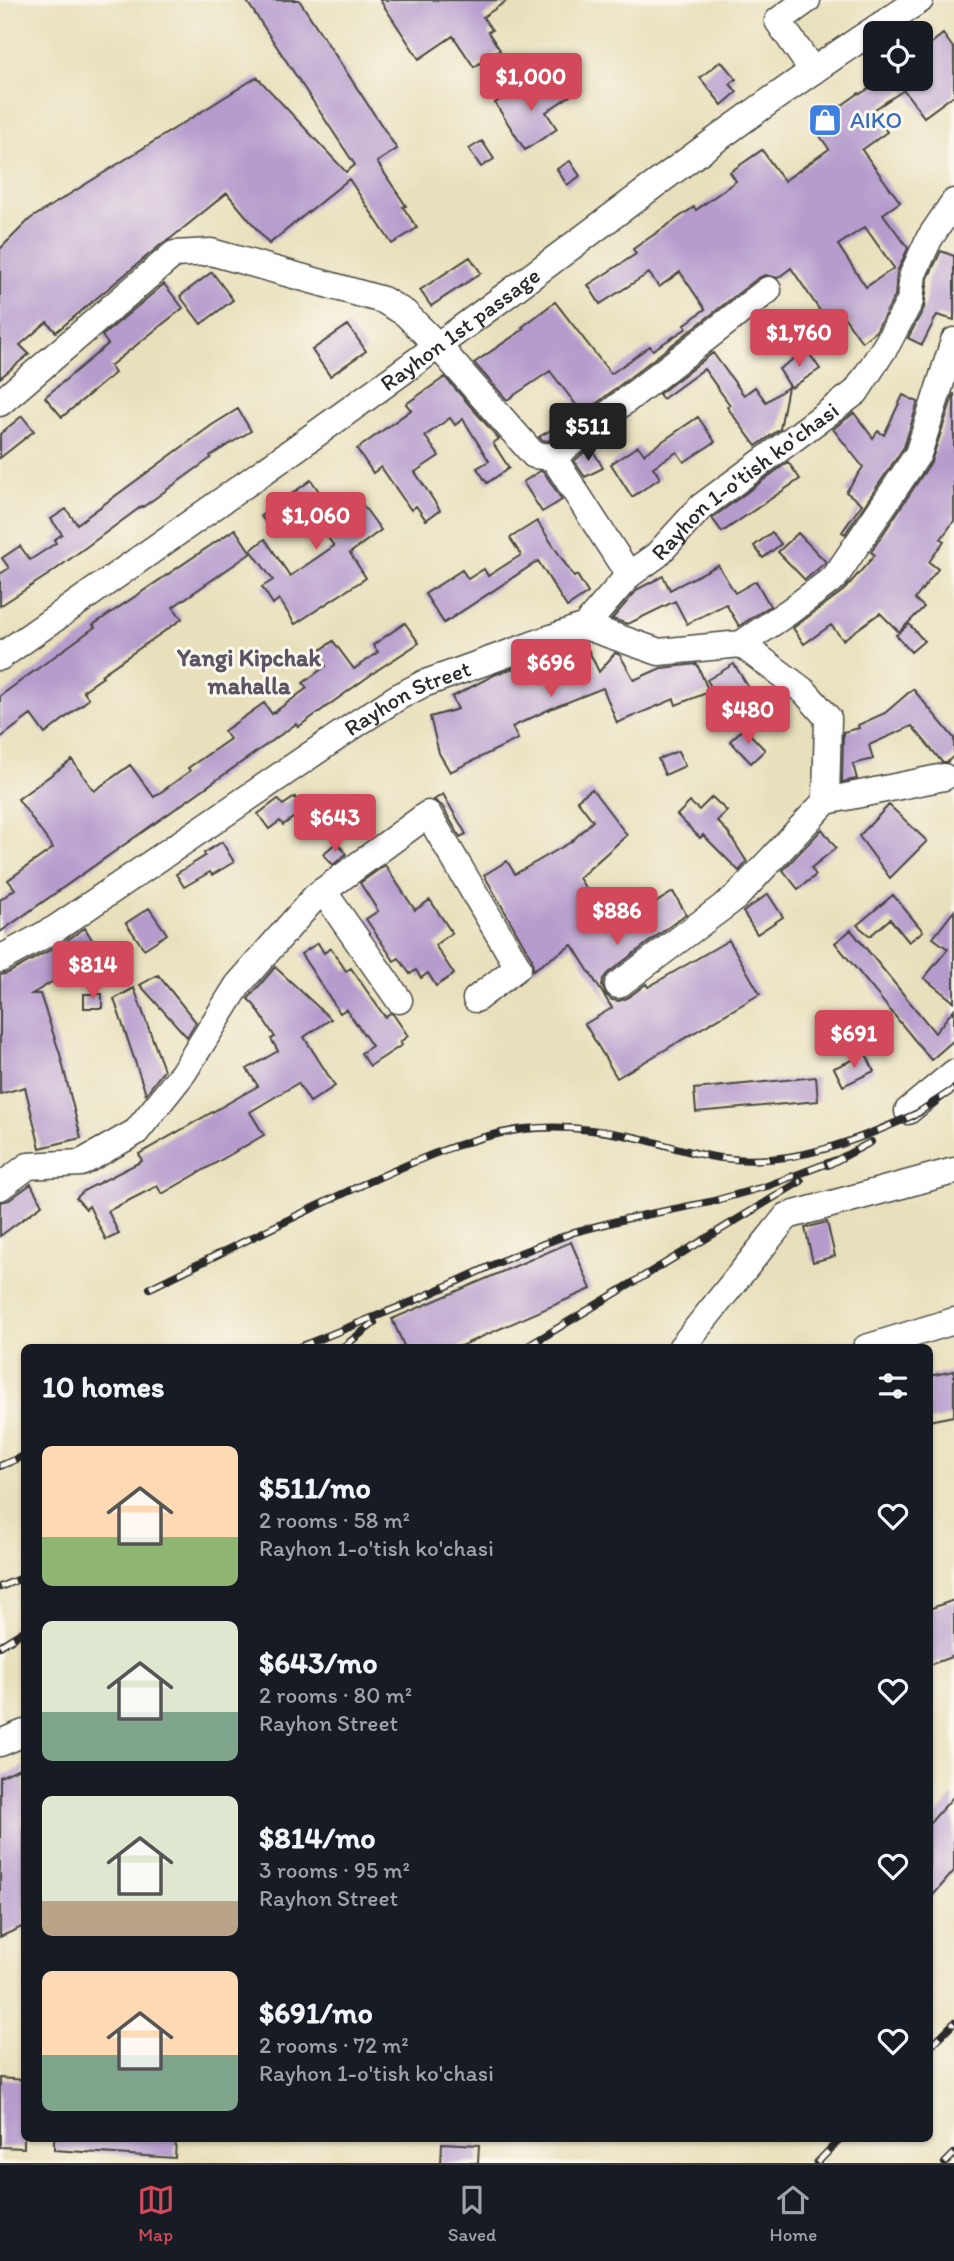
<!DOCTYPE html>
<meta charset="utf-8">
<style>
body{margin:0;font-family:Itim,sans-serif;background:#242831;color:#f1f3f6;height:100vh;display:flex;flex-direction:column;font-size:26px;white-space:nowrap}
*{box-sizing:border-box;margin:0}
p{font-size:23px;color:#9ea1a6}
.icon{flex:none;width:38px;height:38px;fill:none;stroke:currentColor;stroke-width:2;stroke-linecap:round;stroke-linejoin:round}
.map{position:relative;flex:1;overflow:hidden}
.sheet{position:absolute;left:21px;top:1344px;width:912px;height:798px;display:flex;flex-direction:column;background:#171b24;border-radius:10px;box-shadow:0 2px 5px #0004}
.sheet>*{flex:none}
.fabs{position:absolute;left:863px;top:21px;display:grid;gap:14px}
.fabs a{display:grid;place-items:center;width:70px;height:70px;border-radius:10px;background:#171b24;box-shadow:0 2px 5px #0004;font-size:35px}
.price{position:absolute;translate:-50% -60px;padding:0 16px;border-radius:7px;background:#d1495b;color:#fff;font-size:23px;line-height:46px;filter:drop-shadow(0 2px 4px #0008)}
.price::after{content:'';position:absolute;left:50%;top:42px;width:21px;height:16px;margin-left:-10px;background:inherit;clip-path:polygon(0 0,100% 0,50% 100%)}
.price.selected{background:#222;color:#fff}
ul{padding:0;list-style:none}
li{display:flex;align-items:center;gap:21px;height:175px;padding:0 21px}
li span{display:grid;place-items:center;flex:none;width:196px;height:140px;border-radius:10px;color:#555}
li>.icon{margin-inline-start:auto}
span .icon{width:84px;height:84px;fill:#fffc;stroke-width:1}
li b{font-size:30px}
h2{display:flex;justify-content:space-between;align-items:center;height:84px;padding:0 21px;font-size:30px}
.tab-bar{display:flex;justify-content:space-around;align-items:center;height:98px;border-top:2px solid #363941;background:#171b24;font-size:19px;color:#9ea1a6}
.tab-bar a{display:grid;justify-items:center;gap:4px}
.tab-bar .selected{color:#d1495b}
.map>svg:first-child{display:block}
.building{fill:#b69ccd;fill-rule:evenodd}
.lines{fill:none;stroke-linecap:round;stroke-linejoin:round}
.minor-casing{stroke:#474641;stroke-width:29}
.minor{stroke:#fff;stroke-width:26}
.rail-casing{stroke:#2b2b2b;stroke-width:8}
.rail{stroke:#fbf7ec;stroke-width:5;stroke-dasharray:16;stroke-linecap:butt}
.labels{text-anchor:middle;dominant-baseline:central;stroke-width:6;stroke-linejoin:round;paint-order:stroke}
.shop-label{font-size:23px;fill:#366cbe;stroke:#fbf7ec;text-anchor:start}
.street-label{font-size:23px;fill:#2b2b2b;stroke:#fbf7ec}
.neighbourhood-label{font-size:24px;font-weight:bold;fill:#5c5364;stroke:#fbf7ec}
</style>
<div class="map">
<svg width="954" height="2163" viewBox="0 0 954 2163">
<rect width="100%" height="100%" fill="#fbf7ec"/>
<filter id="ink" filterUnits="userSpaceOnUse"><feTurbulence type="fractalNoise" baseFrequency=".0143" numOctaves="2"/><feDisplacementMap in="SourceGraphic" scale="14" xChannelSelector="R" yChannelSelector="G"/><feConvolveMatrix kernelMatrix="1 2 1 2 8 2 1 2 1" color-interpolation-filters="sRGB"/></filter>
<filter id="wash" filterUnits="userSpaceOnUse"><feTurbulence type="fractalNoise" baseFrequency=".00686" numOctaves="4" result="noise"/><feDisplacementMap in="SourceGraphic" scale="28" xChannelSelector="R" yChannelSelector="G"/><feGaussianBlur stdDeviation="1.57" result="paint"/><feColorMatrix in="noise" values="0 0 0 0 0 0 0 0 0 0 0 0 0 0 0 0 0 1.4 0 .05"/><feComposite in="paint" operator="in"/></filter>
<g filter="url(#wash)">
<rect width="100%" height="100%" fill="#e8e0bc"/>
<g id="blocks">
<!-- building -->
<path class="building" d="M246 0H299L397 149 377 162 406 206 403 207 417 228 392 244 349 179 269 244 227 193 170 239 164 242 56 332 47 322 20 345 29 354 0 378V249L30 219 257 77 346 172 355 165Z
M380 0H508L483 17 492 30 488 32 500 50 474 67 453 36 419 59Z
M943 34 954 49V95L924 117 904 90 872 111 887 132 862 150 900 202 883 214 908 248 897 272 895 296 876 331 862 342 842 314 829 324 791 268 778 278 765 275 758 278 548 441 542 440 539 437 554 428 551 424 577 406 550 371 507 400 474 363 524 329 522 327 555 302 611 374 650 346 653 350 687 328 684 325 705 309 680 272 659 287 649 273 600 304 588 285 636 254 633 249 694 207 696 210 736 181 730 172 762 150 784 181 829 149 813 126 859 93 860 94 884 79H920V52ZM865 227 894 268 866 287 838 245Z
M721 61 736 79 730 84 737 92 722 105 700 78Z
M563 82 571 95 546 112 557 129 525 150 495 103 526 83 537 100Z
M482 141 494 159 481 167 469 149Z
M570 161 580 176 567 185 557 169Z
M941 251 954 256V320L937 315 922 345 908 338 924 308 928 278Z
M470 257 481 273 431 306 420 290Z
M212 272 233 300 201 324 180 296Z
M164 284 183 308 110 366 115 373 62 417 45 397 108 344 102 336Z
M348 325 366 351 330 376 312 350Z
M807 350 820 369 791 388 779 369Z
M713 353 744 395 755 387 766 402 788 387 780 429 756 446 727 407 730 405 704 369 663 399 659 394Z
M445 377 499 439 493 443 509 468 487 483 477 468 489 461 463 419 455 425 450 418 425 436 439 456 415 472 440 510 426 520 416 506 411 510 381 467 373 473 357 449 411 410 406 404Z
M954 393V521L941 539 944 541 929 562 938 569 915 599 924 607 899 632 880 613 843 640 831 625 804 644 793 628 844 590 875 555 871 552 931 462Z
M903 395 918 402 904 447 845 534 842 532 862 504 846 492 863 467 833 429 854 413 873 438 878 431 884 435Z
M238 409 251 431 210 456 211 458 143 507 142 506 51 573 0 606V574L9 568 2 558 20 546 30 560 56 543 54 540 62 534 51 519 66 509 77 524 212 425Z
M22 416 34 431 0 458V434Z
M698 417 715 442 684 462 677 452 653 467 660 478 632 497 611 464 638 446 644 454Z
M591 447 603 468 585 477 574 461Z
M788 462 800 479 722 532 712 518Z
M540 471 544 472 562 500 542 512 523 482Z
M311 480 333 511 339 508 342 512 359 500 381 530 350 553 366 578 295 624 279 599 273 604 262 587 273 580 251 550 265 539 290 576 334 546 309 512 276 536 261 516Z
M537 521 574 577 577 575 588 593 567 607 538 561 444 623 425 594 462 570 468 579 484 569 488 576 521 555 510 538Z
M235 529 251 553 173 607 182 619 101 675 103 677 83 691 89 699 45 734 31 715 0 738V696L95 627 93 625Z
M772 532 781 544 763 558 754 546Z
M798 533 826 562 805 580 778 552Z
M718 565 735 593 756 581 770 606 739 626 726 604 687 624 675 601 628 624 612 619 638 589 663 576 670 590Z
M405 623 419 643 379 669 298 727 296 724 0 932V900L15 889 8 880 53 848 18 799 72 760 94 791 130 765 154 797 190 771 188 768 230 739 224 731 264 703 272 714 307 688 303 683 326 666 317 653 333 641 354 669 378 652 373 645Z
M909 624 924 641 911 652 896 635Z
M585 643 599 672 615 653 620 655 634 680 661 668 697 664 709 692 676 705 674 699 617 723 603 688 550 709 512 727 518 739 450 772 439 753 430 717 458 709 452 697 494 675Z
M734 664 757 701 742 710 732 692 719 700 707 680Z
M913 689 954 738V756L947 762H942L912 726 869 745 873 759 853 764 857 779 842 782 843 732 859 728 858 725 885 713Z
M744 728 765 750 751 763 730 741Z
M678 751 685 766 665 775 658 759Z
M592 789 627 835 579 878 612 930 673 892 686 914 608 973 603 979 602 986 606 995 612 1000 619 1001 627 998 646 984 648 987 729 940 760 994 617 1078 585 1024 612 1008 572 945 533 970 532 959 484 875 507 861 515 874 571 842 593 821 577 800Z
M443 794 466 834 460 837 442 806 434 800Z
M295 797 304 810 283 825 280 821 269 829 258 814 278 799 283 805Z
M712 797 727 811 717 821 727 831 747 862 739 871 703 835 700 838 677 815 690 802 699 810Z
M889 805 927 841 890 878 859 836Z
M822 829 836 848 811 868 816 875 798 889 783 870Z
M222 842 234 862 212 875 210 872 184 887 176 874 205 856 204 853Z
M337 842 346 854 333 865 323 854Z
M385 865 415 910 430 900 452 933 435 945 454 974 436 986 428 973 421 978 416 970 410 974 399 958 394 961 366 919 378 911 360 883Z
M768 894 783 917 757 934 743 912Z
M893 895 923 931 909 942 890 919 870 936 857 925Z
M149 908 167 934 144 949 126 923Z
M954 911V1002L924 978 948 949 933 938Z
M85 928 100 953 32 994H40L60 1054 81 1138 40 1148 25 1087 0 1094V975L8 973 63 943Z
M851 930 935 1033 954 1009V1040L931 1060 835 943Z
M318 943 324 953 331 948 346 971 351 968 385 1017 390 1013 393 1014 408 1036 400 1042 402 1045 370 1066 361 1053 372 1046 346 1009 340 1013 301 954Z
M275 967 331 1019 304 1037 335 1086 310 1102 298 1083 250 1112 264 1135 162 1194 157 1186 108 1211 119 1234 106 1240 89 1206 86 1209 76 1198 85 1190 142 1161 139 1154 258 1086 247 1069 278 1051 271 1039 275 1037 255 1006 248 999Z
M158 975 196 1022 187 1037 140 985Z
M134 988 164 1070 146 1094 114 999Z
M84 994H102V1008H84Z
M866 1054 874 1071 843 1086 834 1068Z
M816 1077 818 1101 696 1112 694 1089Z
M31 1184 42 1205 0 1236V1202L9 1200Z
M827 1222 835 1256 813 1262 805 1228Z
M571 1242 591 1289 456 1348H405L392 1319Z
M954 1371V1416L929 1421V1376Z
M954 1600V1656L929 1665V1609Z
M24 1766V1926L0 1937V1777Z
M954 1796V1871L929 1900V1824Z
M0 2078 24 2080V2148L0 2147Z
M54 2138H176L175 2158 54 2150Z
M442 2143 479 2145 478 2163H441Z"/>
</g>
</g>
<g filter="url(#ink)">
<use href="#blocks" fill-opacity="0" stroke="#474641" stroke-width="2"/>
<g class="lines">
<!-- minor casing -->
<g class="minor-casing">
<g id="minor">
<path d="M807 0 778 21 813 71"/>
<path d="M0 403 174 254 211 252 383 300 405 313 438 346 534 455 553 457 629 575"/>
<path d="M553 457 768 290"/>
<path id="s1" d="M585 626 629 575 657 555 701 507 856 392 887 344 910 301 913 274 929 239 954 202"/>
<path id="s2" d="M0 657C147 554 295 451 440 344 599 228 754 105 920 0"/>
<path d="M826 801 944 777"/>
<path d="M323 891 399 1000"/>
<path id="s3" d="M0 959 55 929 359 722 398 697 423 684 585 626 659 652 741 644 790 611 835 577 918 454 954 341"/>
<path d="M618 985 736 897 826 801 828 718 805 692 741 644"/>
<path d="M908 1111 954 1073"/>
<path d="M0 1187 28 1166 81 1163 136 1132 183 1073 238 985 315 897 428 814 518 967 476 999"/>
<path d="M681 1348 787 1216 954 1171"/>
<path d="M866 1348 954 1321"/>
<path d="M0 1743 24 1733"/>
</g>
</g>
<!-- minor -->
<use href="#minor" class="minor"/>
<!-- rail casing -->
<g class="rail-casing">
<path id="rail" d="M913 1116 954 1089
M828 1165 871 1142
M150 1288C221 1253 292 1217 364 1184 416 1161 466 1137 524 1129 558 1125 595 1129 629 1136 660 1142 690 1154 722 1158 792 1167 857 1141 920 1112
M297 1348 414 1301 515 1255 574 1232 625 1219 710 1202 767 1186 836 1160
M342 1348 374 1323
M525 1348 801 1181
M0 1466 24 1456
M0 1587 24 1577
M0 1646 24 1631
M929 2048 954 2023
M817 2163 841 2138
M945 2163 954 2154"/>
</g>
<!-- rail -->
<use href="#rail" class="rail"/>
</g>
</g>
<!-- icons -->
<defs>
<g id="shop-square" transform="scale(1.75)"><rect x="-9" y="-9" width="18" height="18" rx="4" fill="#3f7fe0" stroke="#fbf7ec"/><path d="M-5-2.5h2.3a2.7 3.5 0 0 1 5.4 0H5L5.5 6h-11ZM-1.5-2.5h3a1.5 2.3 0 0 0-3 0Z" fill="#fff"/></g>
</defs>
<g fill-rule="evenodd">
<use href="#shop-square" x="825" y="120"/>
</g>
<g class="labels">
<!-- shop labels -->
<g class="shop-label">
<text x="850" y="120">AIKO</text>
</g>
<!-- street labels -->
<g class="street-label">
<text stroke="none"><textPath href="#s2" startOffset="565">Rayhon 1st passage</textPath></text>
<text stroke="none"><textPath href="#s1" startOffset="217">Rayhon 1-o'tish ko'chasi</textPath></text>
<text stroke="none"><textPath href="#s3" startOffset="485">Rayhon Street</textPath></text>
</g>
<!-- neighbourhood labels -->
<g class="neighbourhood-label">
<text x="249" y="657">Yangi Kipchak<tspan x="249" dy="28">mahalla</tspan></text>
</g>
</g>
</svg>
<div class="fabs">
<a><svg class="icon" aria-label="locate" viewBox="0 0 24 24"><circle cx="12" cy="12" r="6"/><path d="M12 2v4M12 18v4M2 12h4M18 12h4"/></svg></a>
</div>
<b class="price" style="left:531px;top:113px">$1,000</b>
<b class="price" style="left:799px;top:369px">$1,760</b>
<b class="price selected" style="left:588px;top:463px">$511</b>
<b class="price" style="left:316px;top:552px">$1,060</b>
<b class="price" style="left:551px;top:699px">$696</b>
<b class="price" style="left:748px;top:746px">$480</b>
<b class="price" style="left:335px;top:854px">$643</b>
<b class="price" style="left:617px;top:947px">$886</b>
<b class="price" style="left:93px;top:1001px">$814</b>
<b class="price" style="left:854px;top:1070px">$691</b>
<section class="sheet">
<h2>10 homes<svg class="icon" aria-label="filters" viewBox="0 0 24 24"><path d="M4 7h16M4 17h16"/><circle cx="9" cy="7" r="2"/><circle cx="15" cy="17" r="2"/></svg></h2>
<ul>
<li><span style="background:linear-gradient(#ffd9b3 65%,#8fb573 0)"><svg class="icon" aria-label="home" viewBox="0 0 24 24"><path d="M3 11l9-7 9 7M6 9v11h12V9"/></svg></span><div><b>$511/mo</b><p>2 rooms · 58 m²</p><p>Rayhon 1-o'tish ko'chasi</p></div><svg class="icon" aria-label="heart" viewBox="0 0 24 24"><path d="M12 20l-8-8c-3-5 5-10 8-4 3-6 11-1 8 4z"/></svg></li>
<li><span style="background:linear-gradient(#dfe7d0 65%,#7fa58c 0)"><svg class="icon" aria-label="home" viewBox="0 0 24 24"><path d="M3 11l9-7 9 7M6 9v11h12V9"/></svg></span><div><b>$643/mo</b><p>2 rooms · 80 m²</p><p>Rayhon Street</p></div><svg class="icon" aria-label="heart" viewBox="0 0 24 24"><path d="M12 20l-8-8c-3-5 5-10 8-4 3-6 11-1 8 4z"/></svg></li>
<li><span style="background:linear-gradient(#dfe7d0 75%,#b9a48a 0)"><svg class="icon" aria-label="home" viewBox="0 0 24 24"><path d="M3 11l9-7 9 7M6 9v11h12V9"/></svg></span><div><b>$814/mo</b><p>3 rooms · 95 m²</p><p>Rayhon Street</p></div><svg class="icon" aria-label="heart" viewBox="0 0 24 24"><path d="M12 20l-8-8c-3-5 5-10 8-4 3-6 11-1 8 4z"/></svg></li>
<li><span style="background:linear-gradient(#ffd9b3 60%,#7fa58c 0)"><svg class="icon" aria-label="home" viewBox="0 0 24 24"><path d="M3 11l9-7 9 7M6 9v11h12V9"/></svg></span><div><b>$691/mo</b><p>2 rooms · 72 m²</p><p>Rayhon 1-o'tish ko'chasi</p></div><svg class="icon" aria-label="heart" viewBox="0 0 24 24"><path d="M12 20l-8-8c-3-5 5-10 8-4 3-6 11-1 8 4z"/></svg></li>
</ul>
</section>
</div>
<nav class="tab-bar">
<a class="selected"><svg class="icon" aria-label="map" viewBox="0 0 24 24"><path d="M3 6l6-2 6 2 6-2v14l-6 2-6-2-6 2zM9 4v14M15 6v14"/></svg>Map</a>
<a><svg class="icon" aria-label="saved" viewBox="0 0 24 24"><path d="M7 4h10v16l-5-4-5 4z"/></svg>Saved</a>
<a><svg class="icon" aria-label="home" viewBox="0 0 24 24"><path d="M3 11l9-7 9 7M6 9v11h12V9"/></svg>Home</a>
</nav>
